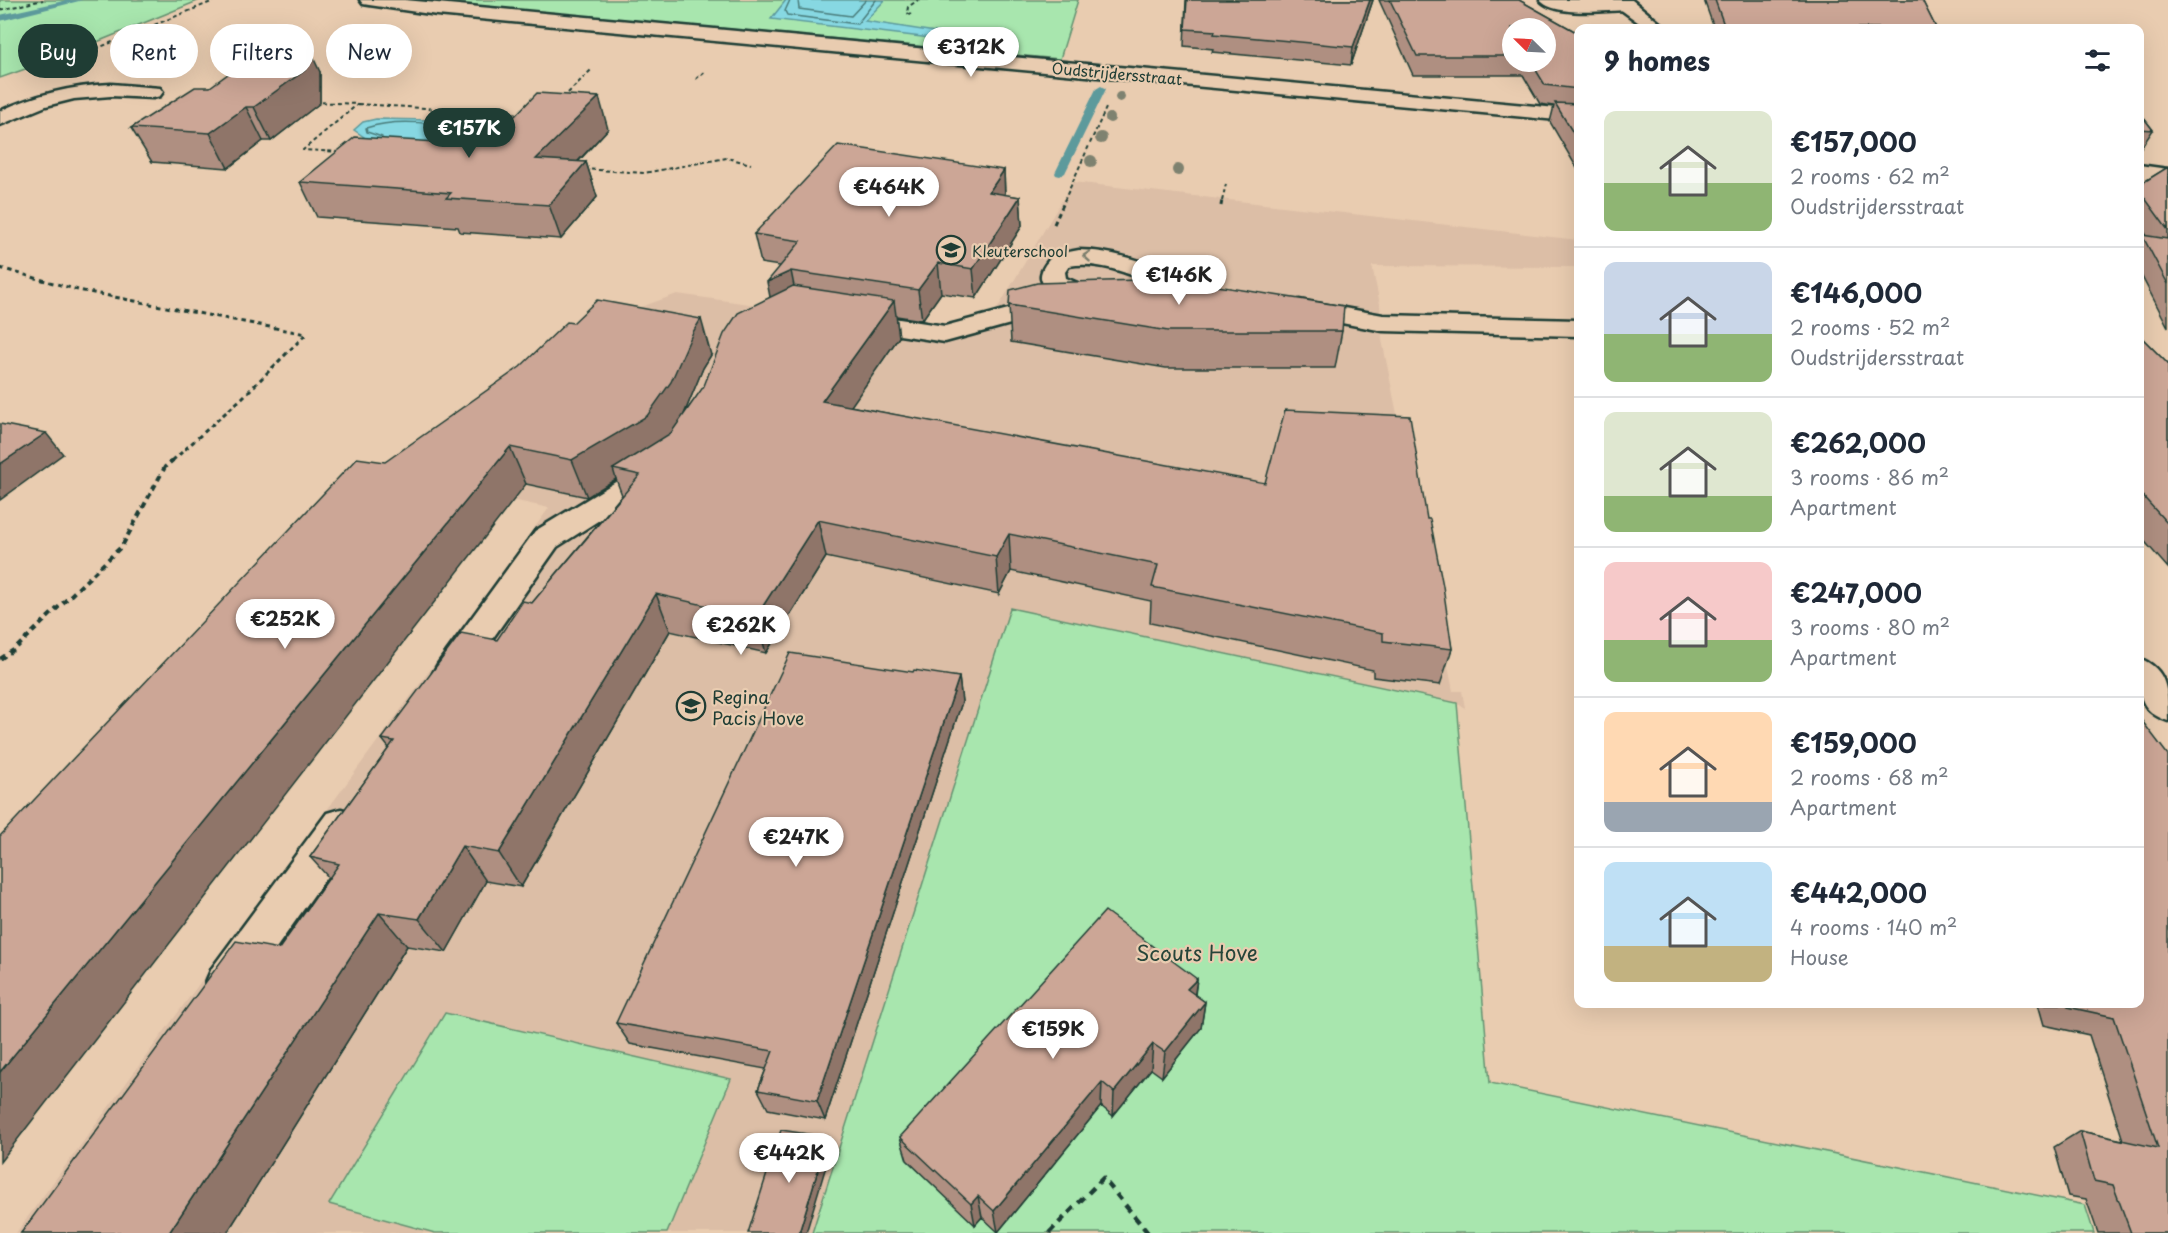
<!DOCTYPE html>
<meta charset="utf-8">
<style>
body{margin:0;font-family:"Playpen Sans",sans-serif;background:#f6f6f7;color:#1f2937;height:100vh;display:flex;flex-direction:column;font-size:22px;white-space:nowrap}
*{box-sizing:border-box;margin:0}
p{font-size:20px;color:#747a83}
.icon{flex:none;width:33px;height:33px;fill:none;stroke:currentColor;stroke-width:2;stroke-linecap:round;stroke-linejoin:round}
.map{position:relative;flex:1;overflow:hidden}
.sheet{position:absolute;left:1574px;top:24px;width:570px;height:984px;display:flex;flex-direction:column;background:#fff;border-radius:12px;box-shadow:0 6px 24px #0002}
.sheet>*{flex:none}
.banner{position:absolute;left:18px;top:24px;width:570px;height:54px;display:flex;gap:12px}
.needle{width:39px;rotate:294deg}
.buttons{position:absolute;left:1502px;top:18px;display:grid;gap:12px}
.buttons a{display:grid;place-items:center;width:54px;height:54px;border-radius:50%;background:#fff;box-shadow:0 6px 24px #0002;font-size:30px}
.price{position:absolute;translate:-50% -51px;padding:0 14px;border-radius:21px;background:#fff;color:#222;font-size:20px;line-height:39px;filter:drop-shadow(0 2px 3px #0008)}
.price::after{content:'';position:absolute;left:50%;top:36px;width:18px;height:14px;margin-left:-9px;background:inherit;clip-path:polygon(0 0,100% 0,50% 100%)}
.price.active{background:#1f3d34;color:#fff}
ul{padding:0;list-style:none}
li{display:flex;align-items:center;gap:18px;height:150px;padding:0 30px}
li+li{border-top:2px solid #e0e1e3}
li span{display:grid;place-items:center;flex:none;width:168px;height:120px;border-radius:12px;color:#555}
li>.icon{margin-inline-start:auto}
span .icon{width:72px;height:72px;fill:#fffc;stroke-width:1}
li b{font-size:26px}
h2{display:flex;justify-content:space-between;align-items:center;height:72px;padding:0 30px;font-size:26px}
.tag{padding:0 21px;border-radius:27px;background:#fff;box-shadow:0 6px 24px #0002;font-size:21px;line-height:54px}
.tag.active{background:#1f3d34;color:#fff}
.map>svg:first-child{display:block}
.built{fill:#dcbea6}
.green{fill:#a8e6ae;stroke:#649271;stroke-width:1.5}
.water{fill:#87d8e2;stroke:#5d9a9c;stroke-width:1.5}
.lines{fill:none;stroke-linecap:round;stroke-linejoin:round}
.shore{stroke:#497b7a;stroke-width:1.5}
.stream{fill:#5d9a9c;fill-rule:evenodd}
.lane-casing{stroke:#1f3d34;stroke-width:5}
.street-casing{stroke:#1f3d34;stroke-width:5}
.secondary-casing{stroke:#1f3d34;stroke-width:5}
.path-far3{stroke:#1f3d34;stroke-width:2;stroke-dasharray:4 3;stroke-linecap:butt}
.path-far2{stroke:#1f3d34;stroke-width:3;stroke-dasharray:4.5 4;stroke-linecap:butt}
.path-far1{stroke:#1f3d34;stroke-width:4;stroke-dasharray:6 4.5;stroke-linecap:butt}
.path{stroke:#1f3d34;stroke-width:4.5;stroke-dasharray:8 6;stroke-linecap:butt}
.lane{fill:#e9ccb0;fill-rule:evenodd}
.street{fill:#e9ccb0;fill-rule:evenodd}
.secondary{fill:#e9ccb0;fill-rule:evenodd}
.tree{fill:#7e826f}
.wall{fill:#af8f81;stroke:#1f3d34;stroke-width:1.5;fill-rule:evenodd}
.shaded-wall{fill:#8f7469;stroke:#1f3d34;stroke-width:1.5}
.building{fill:#cca696;stroke:#1f3d34;stroke-width:1.5}
.oneway{stroke:#7a7d6c}
.labels{text-anchor:middle;dominant-baseline:central;stroke-width:4.5;stroke-linejoin:round;paint-order:stroke}
.far-street-label{font-size:15px;fill:#1f3d34;stroke:#e9ccb0}
.far-poi-label{font-size:15px;fill:#1f3d34;stroke:#e9ccb0;text-anchor:start}
.poi-label{font-size:18px;fill:#1f3d34;stroke:#e9ccb0;text-anchor:start}
.near-park-label{font-size:21px;fill:#26453a;stroke:#e9ccb0}
</style>
<div class="map">
<svg width="2168" height="1233" viewBox="0 0 2168 1233">
<rect width="100%" height="100%" fill="#e9ccb0"/>
<filter id="ink" filterUnits="userSpaceOnUse"><feTurbulence type="fractalNoise" baseFrequency=".0167" numOctaves="2"/><feDisplacementMap in="SourceGraphic" scale="12" xChannelSelector="R" yChannelSelector="G"/><feConvolveMatrix kernelMatrix="1 2 1 2 8 2 1 2 1" color-interpolation-filters="sRGB"/></filter>
<g filter="url(#ink)">
<!-- built -->
<path class="built" d="M1073 182 1578 240V267L1372 266 1380 304 1382 340 1453 691H1462L1465 708 1456 703 1010 608 812 1233H16L549 508 393 474 569 333 677 294 981 336Z"/>
<!-- green -->
<path class="green" d="M0 0H200L65 55 0 78Z
M408 0H1078L1060 59Z
M1010 608 1457 703 1490 1083 2085 1205 2094 1233H812Z
M445 1013 731 1079 667 1233H435L329 1204Z"/>
<!-- water -->
<path class="water" d="M786 0H885L865 21 986 40 990 45 976 48 972 43 771 19Z
M376 119 431 120 460 123 477 128 479 135 469 144 367 139 354 130 363 122Z"/>
<g class="lines">
<!-- shore -->
<path class="shore" d="M790 0 785 11 787 15 857 24 876 0
M798 0 799 9 851 16 866 0
M382 137 367 132 366 128C396 118 441 122 470 133L469 137 456 142"/>
<!-- stream -->
<path class="stream" d="M68 0H83L0 21V15Z
M1101 86 1106 89 1065 173 1060 176 1056 175 1055 173 1096 89Z"/>
<!-- lane casing -->
<g class="lane-casing">
<path id="lane" d="M111 84 160 88 163 92 160 96 153 98 111 96 74 99 46 106 0 125V111C36 94 72 86 111 84Z
M1079 250C1128 251 1170 274 1216 286L1219 291 1216 296C1177 306 1121 256 1069 266L1065 272 1066 278 1080 284 1108 288 1111 293 1108 298C1093 302 1032 296 1042 271 1044 265 1049 260 1053 255Z
M1053 297 1062 300 1066 305 1062 310 945 342 854 328 845 325 841 320 845 315 854 312 945 326Z
M1299 300 1383 315 1578 320V336L1383 331 1290 313 1286 308 1290 303Z
M660 459 670 461 675 468 670 475 557 547 462 682 450 686 438 682 433 673 438 664 535 531 650 461Z
M341 809 355 813 360 825 355 837 242 996 227 1002 212 996 206 982 212 968 327 813Z"/>
</g>
<!-- street casing -->
<g class="street-casing">
<path id="street" d="M360 0H405L1578 110V122L437 15 369 5 363 4Z
M1540 0H1627L1635 5 1632 9 1626 10C1605 11 1554 17 1540 0Z
M2139 165 2168 169V183L2139 179Z"/>
</g>
<!-- secondary casing -->
<g class="secondary-casing">
<path id="secondary" d="M1614 0H1632L1666 28H1646L1620 9Z
M2139 658C2168 669 2168 692 2168 721 2135 710 2139 687 2139 658Z"/>
</g>
<!-- path-far3 -->
<path class="path-far3" d="M0 10 43 0
M911 15 907 13 908 7 918 0
M384 47 394 40
M83 54 216 0
M696 79 705 71
M563 98 592 69
M315 102 358 104 303 150 340 152
M358 104 522 114
M584 169 644 173 727 158 751 164
M1064 201 1106 108
M1222 201 1226 184"/>
<!-- path-far2 -->
<path class="path-far2" d="M1221 206 1222 200
M1054 224 1065 200
M0 268 78 290 306 334 242 398 172 461"/>
<!-- path-far1 -->
<path class="path-far1" d="M0 659 15 649 122 546 165 467 173 460"/>
<!-- path -->
<path class="path" d="M1049 1233 1103 1178 1148 1233"/>
<!-- lane -->
<use href="#lane" class="lane"/>
<!-- street -->
<use href="#street" class="street"/>
<!-- secondary -->
<use href="#secondary" class="secondary"/>
</g>
<!-- trees -->
<g class="tree">
<circle cx="1120" cy="97" r="5"/>
<circle cx="1110" cy="118" r="5"/>
<circle cx="1101" cy="138" r="6"/>
<circle cx="1091" cy="161" r="6"/>
<circle cx="1178" cy="170" r="6"/>
</g>
<!-- wall -->
<path class="wall" d="M1186 0H1373L1351 65 1212 52 1213 49 1184 46Z
M1379 0H1519L1578 33V170L1550 122 1554 106 1540 104 1523 75H1413ZM1512 28 1545 62H1512Z
M1704 0H1922L1936 28H1714Z
M320 72V103L271 141H263L228 168 152 162 131 128 210 87Z
M2139 112 2153 130 2141 148H2139Z
M608 129 578 162H586L597 197 561 239 460 232 458 227 317 217 300 182 487 145Z
M2168 167V327L2139 271V239L2142 235 2147 236 2139 224V185Z
M1004 170 1005 195 1020 197 1022 226 976 298 941 293 922 320 896 316 899 337 850 406 1427 519 1452 649 1440 685 1373 677V670L1150 623 1151 601 1011 571 999 594 826 557 766 653 670 631 521 887 486 881 446 952 407 946 227 1233H21L279 949 329 878 310 857 389 748 382 739 497 640 532 603 622 495 616 479 587 497 526 484 385 462 711 355 703 368 684 414 770 297 780 266 761 263 754 234Z
M1009 305 1342 331 1335 368H1166L1011 342Z
M2139 335 2168 364V568L2139 535Z
M913 672 959 677 962 702 825 1120 768 1109 758 1090 766 1069 630 1044 616 1023Z
M2139 717 2168 1233H2098L2086 1199 2068 1196 2054 1147 2080 1131 2123 1140 2089 1035 2044 1025 2038 1004H2139Z
M1197 979 1195 995 1205 1002 1201 1028 1162 1077 1151 1069 1113 1116 1101 1106 998 1232 982 1217 975 1225 907 1160 900 1137Z"/>
<!-- shaded-wall -->
<path class="shaded-wall" d="M1370 0H1373L1351 65 1353 47Z
M305 40 320 72V103L271 141 254 107Z
M599 97 608 129 548 193 536 159Z
M246 107 263 141 228 168 210 133Z
M586 162 597 197 561 239 549 205Z
M1004 170 1005 199 989 192Z
M1020 197 1022 226 976 298 973 269Z
M938 263 941 293 922 320 918 290Z
M791 271 797 301 773 312 767 282Z
M894 301 899 337 829 438 822 401Z
M701 319 711 355 703 368 682 419 659 452 613 469 616 479 587 497 572 460Z
M46 433 63 454 0 500V464Z
M510 447 526 484 0 1162V1072Z
M818 520 826 557 766 653 756 617Z
M1009 534 1011 571 999 594 996 557Z
M656 594 670 631 521 887 499 853Z
M959 677 962 702 825 1120 817 1101Z
M462 846 486 881 446 952 419 919Z
M379 913 407 946 227 1233H169Z
M1197 979 1193 1005 1187 989Z
M1205 1002 1201 1028 1162 1077 1165 1052Z
M1153 1044 1151 1069 1113 1116 1114 1092Z
M1102 1082 1101 1106 998 1232 994 1211Z
M828 1137 832 1146 806 1233H799Z
M978 1196 982 1217 975 1225 971 1204Z"/>
<!-- building -->
<path class="building" d="M1187 0H1370L1353 47 1214 34 1215 31 1185 29Z
M1390 0H1519L1578 33V89L1545 85 1531 62H1545V28H1512V56H1417Z
M1715 0H1922L1936 28H1738L1737 26 1724 25Z
M276 39 305 40V70L254 107H246L210 133 131 128 195 87H210Z
M537 93 599 97 536 159 586 162 549 205 446 198 451 193 300 182 355 137 487 145Z
M1555 103 1578 104V141Z
M2139 112 2153 130 2139 129Z
M838 145 1004 170 989 192 1020 197 973 269 938 263 918 290 791 271 767 282 801 241 754 234Z
M2168 167V230L2139 190V185Z
M2142 235 2168 239V284Z
M1173 279 1344 306 1342 331H1168L1009 305 1010 290 1037 283Z
M793 286 894 301 822 401 1265 483 1285 410 1410 416 1427 519H1430L1443 586 1452 649 1383 641V633L1152 587 1158 565 1009 534 996 557 818 520 756 617 656 594 499 853 462 846 419 919 379 913 169 1233H21L236 941 279 949 339 864 310 857 394 741 382 739 461 633 497 640 523 601 532 603 640 475 613 469 671 433 704 386 724 334 738 313Z
M597 300 701 319 693 332 671 382 647 416 572 460 510 447 0 1072V836L357 458 385 462 520 367 567 322 573 323Z
M2139 335 2168 364V524L2139 492Z
M0 424 46 433 0 464Z
M790 653 913 672 914 670 959 677 817 1101 758 1090 773 1051 616 1023Z
M2139 717 2168 755V1233H2131L2113 1185 2094 1181 2080 1131 2158 1148 2114 1017 2068 1007 2067 1004H2139Z
M1105 911 1197 979 1187 989 1205 1002 1165 1052 1153 1044 1114 1092 1102 1082 994 1211 978 1196 971 1204 900 1137Z
M781 1130 828 1137 799 1233H748Z"/>
<!-- one-way arrows -->
<defs><path id="oneway-chevron" d="M-2-3.5L2.5 0L-2 3.5" fill="none" stroke-width="1.6" stroke-linecap="round" stroke-linejoin="round" transform="scale(1.5)"/></defs>
<use class="oneway" href="#oneway-chevron" transform="translate(1087 256) rotate(-176)"/>
</g>
<!-- icons -->
<defs>
<g id="school-ring" transform="scale(1.5)"><circle r="9.5" fill="#e9ccb0" stroke="#1f3d34" stroke-width="1.5"/><path d="M0-5L7-2L0 1L-7-2ZM-4 1L0 2.5L4 1V4Q0 6-4 4Z" fill="#1f3d34"/></g>
</defs>
<g fill-rule="evenodd">
<use href="#school-ring" x="951" y="250"/>
<use href="#school-ring" x="691" y="706"/>
</g>
<g class="labels">
<!-- far-street labels -->
<g class="far-street-label">
<text transform="translate(1117 73) rotate(5)">Oudstrijdersstraat</text>
</g>
<!-- far-poi labels -->
<g class="far-poi-label">
<text x="972" y="250">Kleuterschool</text>
</g>
<!-- poi labels -->
<g class="poi-label">
<text x="712" y="696">Regina<tspan x="712" dy="21">Pacis Hove</tspan></text>
</g>
<!-- near-park labels -->
<g class="near-park-label">
<text x="1197" y="952">Scouts Hove</text>
</g>
</g>
</svg>
<div class="buttons">
<a><svg class="needle" viewBox="-14 -14 28 28"><path d="M0-13l5 13h-10z" fill="#e53935"/><path d="M0 13l5-13h-10z" fill="#747a83"/></svg></a>
</div>
<b class="price" style="left:971px;top:78px">€312K</b>
<b class="price active" style="left:469px;top:159px">€157K</b>
<b class="price" style="left:889px;top:218px">€464K</b>
<b class="price" style="left:1179px;top:306px">€146K</b>
<b class="price" style="left:285px;top:650px">€252K</b>
<b class="price" style="left:741px;top:656px">€262K</b>
<b class="price" style="left:796px;top:868px">€247K</b>
<b class="price" style="left:1053px;top:1060px">€159K</b>
<b class="price" style="left:789px;top:1184px">€442K</b>
<div class="banner">
<a class="tag active">Buy</a>
<a class="tag">Rent</a>
<a class="tag">Filters</a>
<a class="tag">New</a>
</div>
<section class="sheet">
<h2>9 homes<svg class="icon" aria-label="filters" viewBox="0 0 24 24"><path d="M4 7h16M4 17h16"/><circle cx="9" cy="7" r="2"/><circle cx="15" cy="17" r="2"/></svg></h2>
<ul>
<li><span style="background:linear-gradient(#dfe7d0 60%,#8fb573 0)"><svg class="icon" aria-label="home" viewBox="0 0 24 24"><path d="M3 11l9-7 9 7M6 9v11h12V9"/></svg></span><div><b>€157,000</b><p>2 rooms · 62 m²</p><p>Oudstrijdersstraat</p></div></li>
<li><span style="background:linear-gradient(#c9d6e8 60%,#8fb573 0)"><svg class="icon" aria-label="home" viewBox="0 0 24 24"><path d="M3 11l9-7 9 7M6 9v11h12V9"/></svg></span><div><b>€146,000</b><p>2 rooms · 52 m²</p><p>Oudstrijdersstraat</p></div></li>
<li><span style="background:linear-gradient(#dfe7d0 70%,#8fb573 0)"><svg class="icon" aria-label="home" viewBox="0 0 24 24"><path d="M3 11l9-7 9 7M6 9v11h12V9"/></svg></span><div><b>€262,000</b><p>3 rooms · 86 m²</p><p>Apartment</p></div></li>
<li><span style="background:linear-gradient(#f6c9c9 65%,#8fb573 0)"><svg class="icon" aria-label="home" viewBox="0 0 24 24"><path d="M3 11l9-7 9 7M6 9v11h12V9"/></svg></span><div><b>€247,000</b><p>3 rooms · 80 m²</p><p>Apartment</p></div></li>
<li><span style="background:linear-gradient(#ffd9b3 75%,#9aa5b1 0)"><svg class="icon" aria-label="home" viewBox="0 0 24 24"><path d="M3 11l9-7 9 7M6 9v11h12V9"/></svg></span><div><b>€159,000</b><p>2 rooms · 68 m²</p><p>Apartment</p></div></li>
<li><span style="background:linear-gradient(#bfe0f5 70%,#c2b280 0)"><svg class="icon" aria-label="home" viewBox="0 0 24 24"><path d="M3 11l9-7 9 7M6 9v11h12V9"/></svg></span><div><b>€442,000</b><p>4 rooms · 140 m²</p><p>House</p></div></li>
</ul>
</section>
</div>
